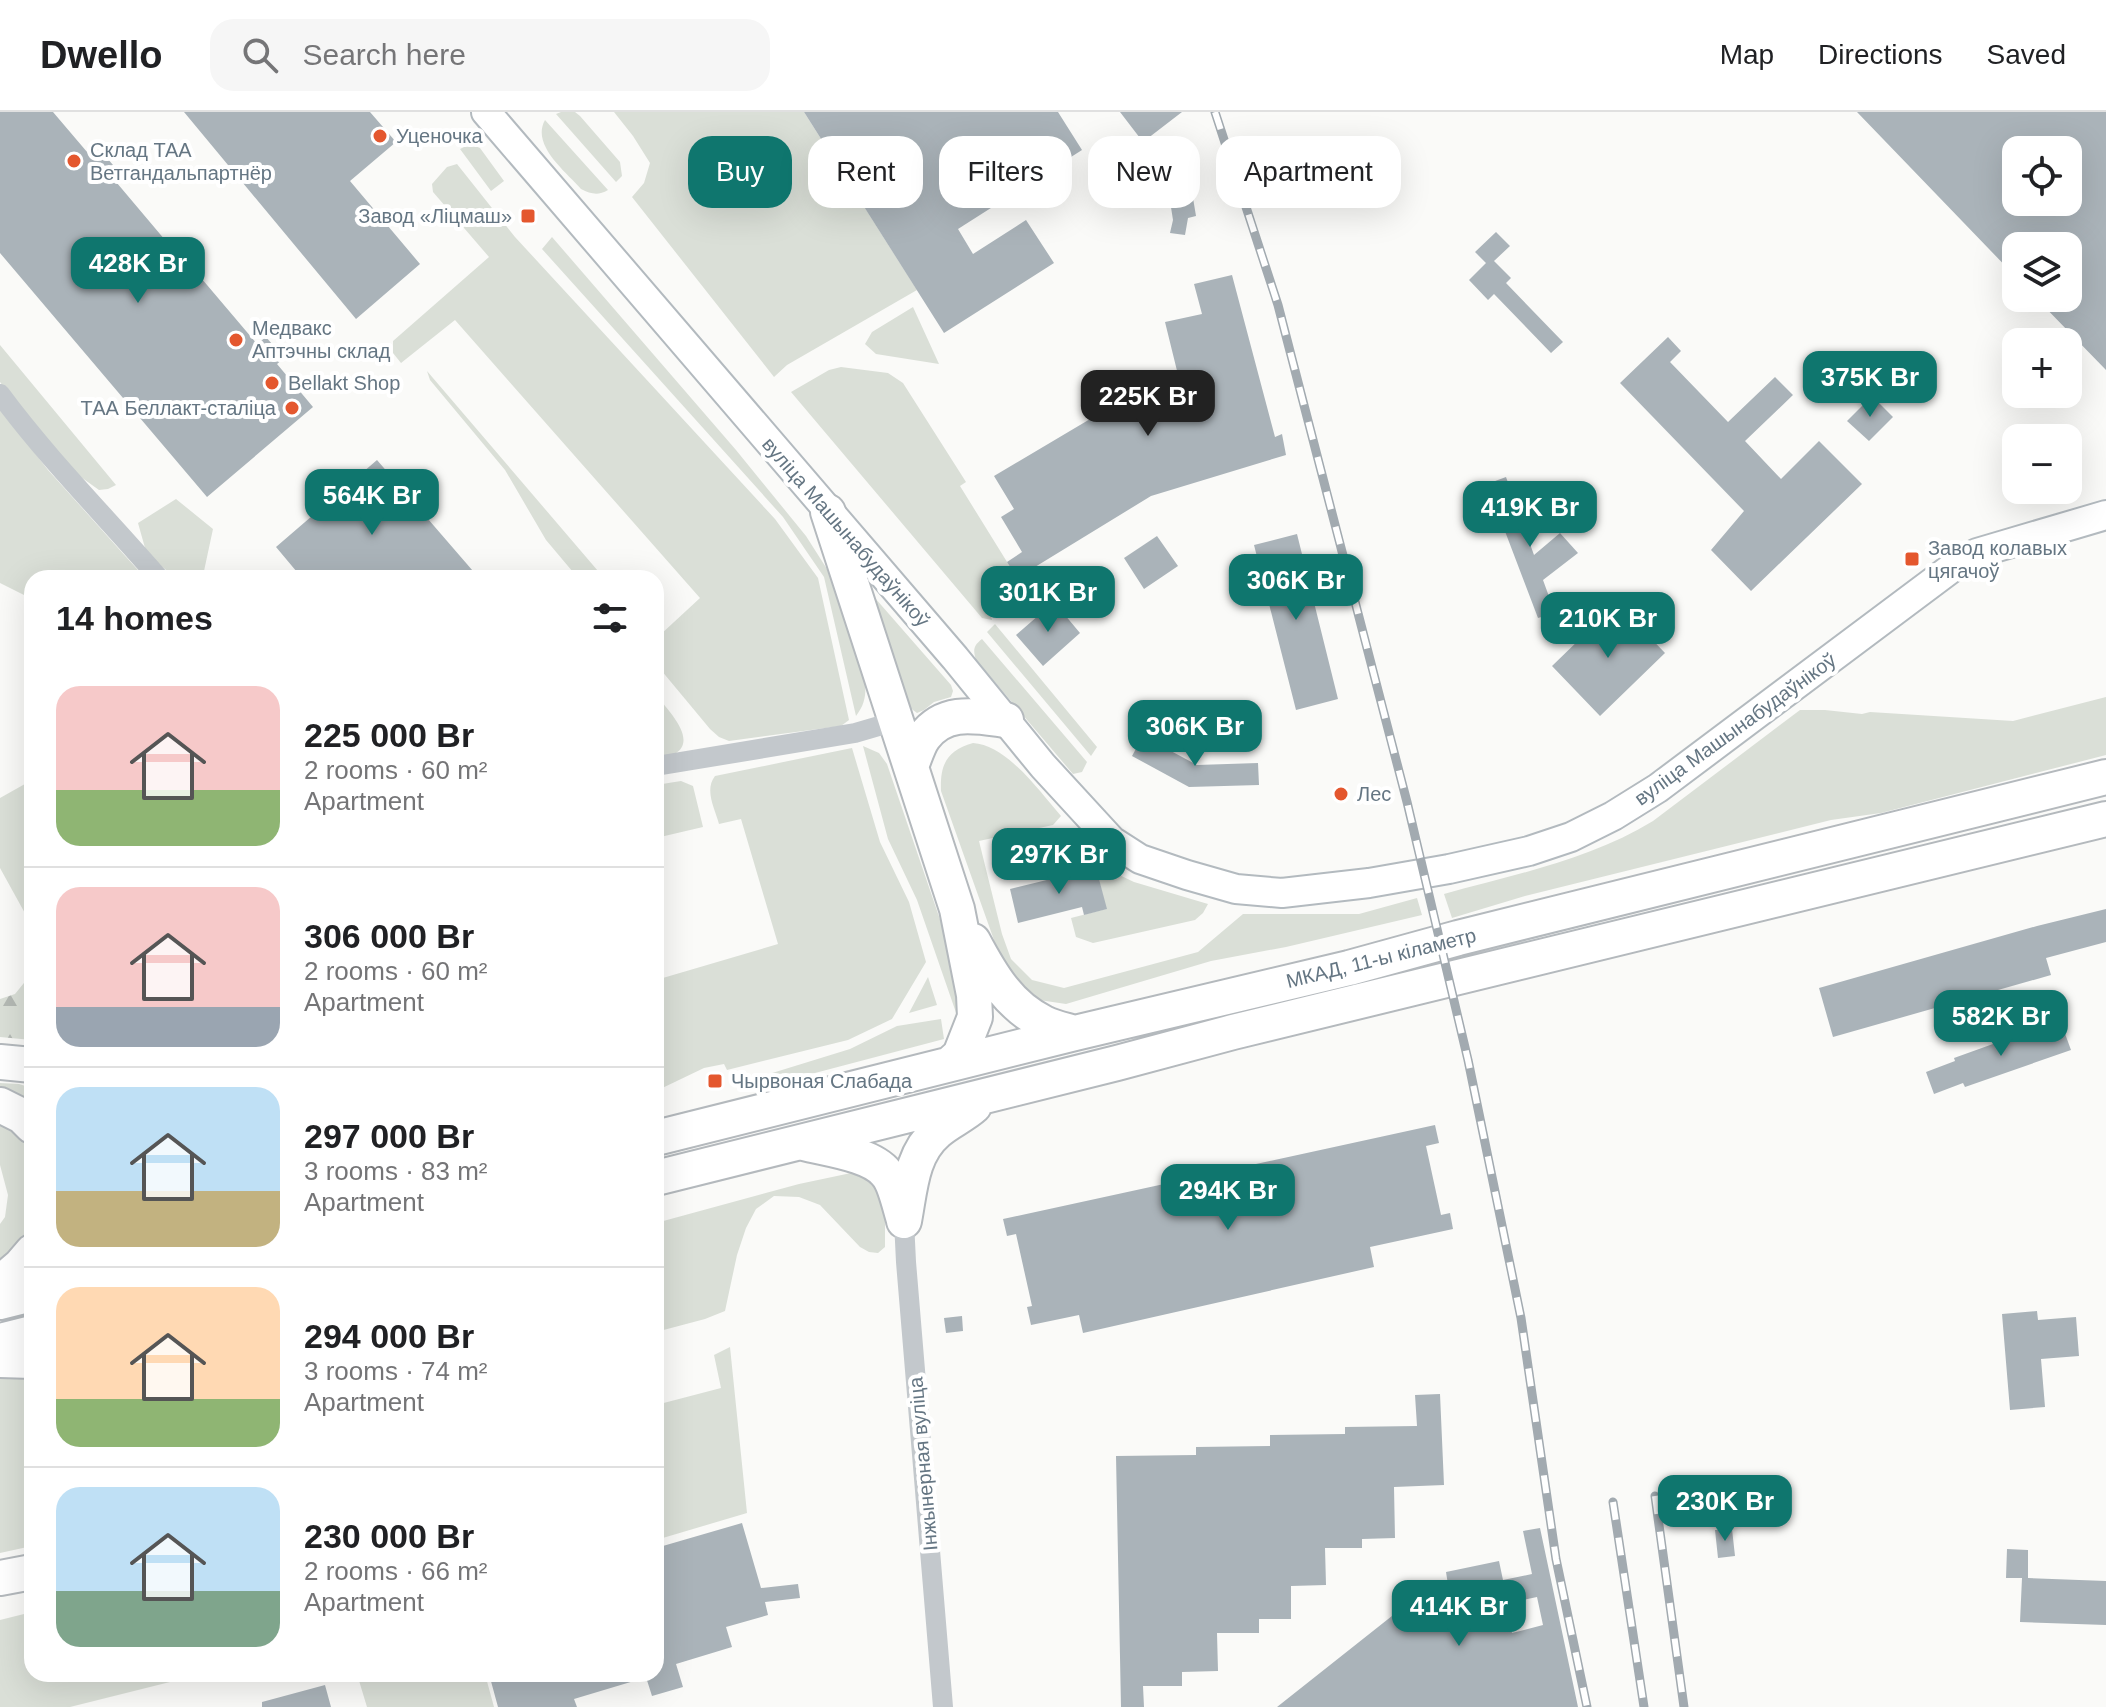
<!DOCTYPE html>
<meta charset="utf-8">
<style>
body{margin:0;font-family:Helvetica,sans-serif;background:#f6f6f6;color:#202124;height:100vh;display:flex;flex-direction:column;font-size:30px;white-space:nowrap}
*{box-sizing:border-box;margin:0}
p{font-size:26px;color:#757577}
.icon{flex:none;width:44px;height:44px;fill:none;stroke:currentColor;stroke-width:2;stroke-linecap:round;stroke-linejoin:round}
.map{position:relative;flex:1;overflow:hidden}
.side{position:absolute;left:24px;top:458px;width:640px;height:1112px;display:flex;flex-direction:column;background:#fff;border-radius:24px;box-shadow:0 8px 32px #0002}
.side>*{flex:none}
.hud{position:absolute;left:688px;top:24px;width:760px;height:72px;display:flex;gap:16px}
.fabs{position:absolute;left:2002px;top:24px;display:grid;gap:16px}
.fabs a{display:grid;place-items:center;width:80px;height:80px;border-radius:16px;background:#fff;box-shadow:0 8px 32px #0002;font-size:40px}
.price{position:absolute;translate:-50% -68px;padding:0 18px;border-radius:16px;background:#0f766e;color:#fff;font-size:26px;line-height:52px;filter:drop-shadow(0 2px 4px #0008)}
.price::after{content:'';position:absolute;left:50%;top:48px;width:24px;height:18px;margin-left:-12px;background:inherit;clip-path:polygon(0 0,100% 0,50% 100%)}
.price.active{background:#222;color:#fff}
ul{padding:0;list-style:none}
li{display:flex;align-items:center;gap:24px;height:200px;padding:0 32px}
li+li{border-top:2px solid #e0e0e0}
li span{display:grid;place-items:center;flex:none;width:224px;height:160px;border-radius:24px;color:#555}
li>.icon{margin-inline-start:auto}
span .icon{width:96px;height:96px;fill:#fffc;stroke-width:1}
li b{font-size:34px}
h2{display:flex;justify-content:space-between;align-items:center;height:96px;padding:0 32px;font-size:34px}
.chip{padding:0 28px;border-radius:24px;background:#fff;box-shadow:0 8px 32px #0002;font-size:28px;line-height:72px}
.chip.active{background:#0f766e;color:#fff}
header{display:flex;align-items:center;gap:48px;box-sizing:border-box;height:112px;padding:0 40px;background:#fff;border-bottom:2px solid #e0e0e0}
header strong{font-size:38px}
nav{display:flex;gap:44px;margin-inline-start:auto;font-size:28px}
.search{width:560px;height:72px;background:#f6f6f6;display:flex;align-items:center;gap:20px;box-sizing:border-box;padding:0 28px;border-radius:24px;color:#757577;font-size:30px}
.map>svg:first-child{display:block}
.grass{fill:#dadfd7}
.forest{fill:url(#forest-firs)}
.building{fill:#aab3b9;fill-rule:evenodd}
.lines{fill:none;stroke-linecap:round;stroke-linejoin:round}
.secondary-casing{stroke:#b3babf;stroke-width:32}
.trunk-casing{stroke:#b4b9bd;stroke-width:38}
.minor{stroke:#c3c8cc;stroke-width:20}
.secondary{stroke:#fff;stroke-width:28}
.trunk{stroke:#fff;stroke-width:34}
.rail-casing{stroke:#a2aab0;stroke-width:9}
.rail{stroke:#fff;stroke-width:6;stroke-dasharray:18;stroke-linecap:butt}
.poi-dot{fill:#e4572e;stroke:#fff;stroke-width:3}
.labels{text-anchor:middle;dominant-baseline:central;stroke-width:8;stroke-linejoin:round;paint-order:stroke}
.poi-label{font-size:20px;fill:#657683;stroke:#fff;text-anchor:start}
.street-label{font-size:20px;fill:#657683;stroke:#fff}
</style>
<header>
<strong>Dwello</strong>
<div class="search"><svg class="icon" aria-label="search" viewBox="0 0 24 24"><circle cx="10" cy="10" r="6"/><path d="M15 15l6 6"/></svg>Search here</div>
<nav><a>Map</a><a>Directions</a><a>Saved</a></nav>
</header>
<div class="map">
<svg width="2106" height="1595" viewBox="0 0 2106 1595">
<defs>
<pattern id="forest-firs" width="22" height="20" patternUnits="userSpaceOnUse" patternTransform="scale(2)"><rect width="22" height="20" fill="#dadfd7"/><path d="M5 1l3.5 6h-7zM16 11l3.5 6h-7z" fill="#b4b9b4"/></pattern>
</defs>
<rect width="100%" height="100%" fill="#fafaf8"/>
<!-- grass -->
<path class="grass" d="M561 0H575L580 4 620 50 622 64 616 70 556 2Z
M614 0H804L917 178 787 253 774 265 632 85 644 71 650 51 633 24Z
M545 8 608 78C598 84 591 82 581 77 565 59 531 33 545 8Z
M470 32 480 36 504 69 491 79 460 37Z
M457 52 515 125 775 407 818 466 849 608 841 614 729 629 719 625 710 617 656 552V520L660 523 700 486 455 208 401 251 393 241V229L489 145 433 80 432 72 447 55Z
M552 125 736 338 806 424 834 468 865 566C866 581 866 591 856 604L824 465 783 405 542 137Z
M913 195 939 252 876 242 865 232 872 220Z
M0 233 116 373 108 377 99 378 78 363 41 325 0 270Z
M841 255 888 261 903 271 966 370 960 374 1017 466 988 491 992 508 982 506 791 280 829 258Z
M427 259 604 466H578L546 428 505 358 430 268Z
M0 296 48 358 145 466H32V487L0 471Z
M176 387 213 417 204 459 217 466 175 465 147 443 138 411Z
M875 486 951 573 953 579 951 585 934 590 924 598 917 601 909 595Z
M995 512 1097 635 1091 644 987 520Z
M982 527 1087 650 1082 660 1073 662 976 548C973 538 973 534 982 527Z
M656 583C675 606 707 639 656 648Z
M2106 585V643L1881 701 1831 708 1525 784 1452 806 1444 782C1516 762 1589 748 1653 709L1800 598H1825L1862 602 1870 600 2013 609Z
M973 631C1007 633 1039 679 1061 704L1053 713 979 729 1002 822 1011 847 1032 868 1064 876 1198 840 1243 802H1359L1417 786 1422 803 1286 835 1211 849 1066 892 1039 888 1016 876 1005 859 941 679C940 653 946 639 973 631Z
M863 634 879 641 887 652 962 872 961 915 917 788 888 727Z
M852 636 880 730 909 790 926 850 892 907 848 928 727 958 724 952 704 956 656 979V868L778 832 741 707 719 712C715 697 704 678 715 664Z
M32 668V814L0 756V686Z
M681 669 693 674 703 715 656 726V673Z
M1073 739H1087L1109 758 1134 770 1208 792 1203 801 1195 808 1093 831 1076 825 1071 806 1106 797 1096 756 1062 764 1060 752Z
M928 865 937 893 909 901Z
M941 907 944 927 815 961 769 962 850 937 897 914Z
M0 971 19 972 32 976V998L0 979Z
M0 1008 22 1025 32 1039V1117L25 1129 0 1158V1112L5 1105 8 1083 0 1053Z
M870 1057 885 1089V1135L878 1141 869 1140 860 1135 820 1093 799 1085 774 1084 756 1097 746 1116 737 1143 725 1199 705 1207 656 1220V1111L799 1072Z
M730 1235 747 1401 656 1428V1293L721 1276 714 1243Z
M32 1257V1434L0 1441V1258Z
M32 1500V1562H202L70 1595H0V1508Z
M357 1562H485L494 1595H367Z"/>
<!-- forest -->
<path class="forest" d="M32 861V928L0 925V887L15 882Z"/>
<!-- building -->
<path class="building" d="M0 0H53L93 47 102 40 113 53 106 58 176 141 186 133 203 154 196 160 257 232 266 225 284 246 277 252 313 295 207 385 0 141Z
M184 0H370L396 30 350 69 420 152 356 207Z
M804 0H1058L1082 38 958 117 973 142 1026 108 1054 151 944 221Z
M1120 0H1182L1143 30Z
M1857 0H2106V258L2036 186H2068V134H2016V165ZM2016 38H2068V90H2016Z
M1193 86 1196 104 1188 106 1185 123 1170 121 1173 108 1170 89Z
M1496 120 1510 134 1494 149 1511 166 1506 171 1563 230 1551 241 1494 182 1488 188 1469 168 1486 151 1475 140Z
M1232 163 1275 325 1282 322 1286 343 1151 384 1017 466 1007 450 1022 440 1001 405 1014 397 994 364 1107 297 1181 275 1165 210 1202 202 1194 172Z
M1668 225 1681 239 1670 250 1728 310 1775 265 1793 283 1745 329 1781 367 1819 329 1862 372 1751 479 1711 438 1744 399 1620 271Z
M1872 284 1893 305 1869 329 1847 309Z
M377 348 479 466H302L276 435Z
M1506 365 1534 443 1560 421 1578 441 1543 468 1555 501 1538 506 1487 372Z
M1297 422 1338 587 1296 598 1254 433Z
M1157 424 1178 454 1144 477 1124 446Z
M1054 490 1080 521 1043 554 1016 523Z
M1617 491 1665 541 1600 604 1552 554Z
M1143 624 1197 653 1258 651 1259 673 1189 675 1132 644Z
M1096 756 1107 797 1084 803 1082 795 1018 811 1010 777Z
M2106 797V830L2046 846 2051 863 1833 925 1819 876 2037 814Z
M2060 908 2071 938 1965 975 1963 971 1934 982 1926 960 1955 949 1954 946Z
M1435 1013 1439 1031 1426 1034 1441 1103 1450 1101 1453 1117 1370 1135 1374 1155 1083 1221 1079 1203 1031 1213 1027 1195 1032 1194 1016 1122 1007 1124 1003 1107Z
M2037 1199 2038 1208 2076 1205 2079 1244 2041 1247 2045 1295 2010 1298 2002 1202Z
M962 1204 963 1219 946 1221 944 1206Z
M1440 1282 1444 1373 1394 1375 1395 1426 1362 1427V1436H1325L1326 1473 1291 1474V1507H1259V1521H1217L1218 1559 1182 1560V1574H1143L1144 1595H1121L1116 1344 1196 1343V1335L1270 1334V1323L1345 1322V1315L1417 1314 1415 1283Z
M742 1411 761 1476 798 1472 800 1486 765 1490 768 1503 726 1515 732 1535 676 1552 683 1575 652 1584 645 1562H656V1436Z
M1540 1416 1578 1595H1277L1421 1481 1424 1485 1449 1479 1446 1460 1499 1449 1503 1468 1532 1462 1523 1419ZM1537 1485 1543 1513 1512 1521 1508 1491Z
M1732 1417 1735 1444 1718 1446 1715 1418Z
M2007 1437 2028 1438V1466L2106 1469V1513L2020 1510 2022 1466H2006Z
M489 1562H644V1566L574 1587 577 1595H498Z
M325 1573 331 1595H262V1590Z"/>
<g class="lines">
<!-- secondary casing -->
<g class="secondary-casing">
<path id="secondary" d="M486 0 955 546 1043 654 1112 729 1140 747 1187 763 1236 777 1282 781 1369 771 1449 757 1529 739 1571 725 1613 704 1658 676 1953 455 1977 441 2106 403"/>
</g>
<!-- trunk casing -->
<g class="trunk-casing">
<path id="trunk" d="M828 400 957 797 974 883 975 905 960 943 950 952
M911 654C915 645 918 633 924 625 945 597 975 604 1006 608
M973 829C991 863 1009 894 1044 911 1054 916 1065 918 1075 921
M0 950 32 953
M0 993 22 1004 32 1014
M656 1026 1075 921 1349 856 1458 826 2106 665
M804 1031C827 1037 871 1042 886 1061 895 1070 900 1096 904 1108
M656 1066 1117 951 1233 920 2106 707
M904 1109C910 1078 911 1042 937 1020 948 1010 963 1004 974 994
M0 1171 20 1154 32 1140
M0 1190 32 1182
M0 1229 32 1221
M0 1248 32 1249
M0 1466 32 1460"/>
</g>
<!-- minor -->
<path class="minor" d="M0 282C48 347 106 405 159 466
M656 654 855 621 896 609
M904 1109 906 1150 943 1595"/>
<!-- secondary -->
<use href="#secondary" class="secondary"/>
<!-- trunk -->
<use href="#trunk" class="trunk"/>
<!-- rail casing -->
<g class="rail-casing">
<path id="rail" d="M1215 0 1278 193 1407 690 1468 948 1521 1206 1556 1447 1587 1595
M1655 1384 1684 1595
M1613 1390 1644 1595"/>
</g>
<!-- rail -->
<use href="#rail" class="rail"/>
</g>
<!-- markers -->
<g class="poi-dot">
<circle cx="380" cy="24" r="8"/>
<circle cx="74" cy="49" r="8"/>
<rect x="520" y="96" width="16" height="16" rx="4"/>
<circle cx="236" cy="228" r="8"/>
<circle cx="272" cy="271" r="8"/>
<circle cx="292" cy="296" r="8"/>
<rect x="1904" y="439" width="16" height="16" rx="4"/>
<circle cx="1341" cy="682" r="8"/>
<rect x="707" y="961" width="16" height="16" rx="4"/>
</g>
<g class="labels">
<!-- poi labels -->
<g class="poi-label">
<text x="396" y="24">Уценочка</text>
<text x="90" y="38">Склад ТАА<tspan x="90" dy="23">Ветгандальпартнёр</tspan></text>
<text x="512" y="104" text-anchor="end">Завод «Ліцмаш»</text>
<text x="252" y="216">Медвакс<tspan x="252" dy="23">Аптэчны склад</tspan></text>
<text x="288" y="271">Bellakt Shop</text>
<text x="276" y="296" text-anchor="end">ТАА Беллакт-сталіца</text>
<text x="1928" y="436">Завод колавых<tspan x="1928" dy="23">цягачоў</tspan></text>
<text x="1357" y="682">Лес</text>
<text x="731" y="969">Чырвоная Слабада</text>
</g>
<!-- street labels -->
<g class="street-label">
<text transform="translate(846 420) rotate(49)">вуліца Машынабудаўнікоў</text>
<text transform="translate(1735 617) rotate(-36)">вуліца Машынабудаўнікоў</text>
<text transform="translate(1381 846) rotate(-14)">МКАД, 11-ы кіламетр</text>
<text transform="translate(923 1352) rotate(-95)">Інжынерная вуліца</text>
</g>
</g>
</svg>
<div class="fabs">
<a><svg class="icon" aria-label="locate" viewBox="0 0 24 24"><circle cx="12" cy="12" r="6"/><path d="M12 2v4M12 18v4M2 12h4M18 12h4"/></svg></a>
<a><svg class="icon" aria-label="layers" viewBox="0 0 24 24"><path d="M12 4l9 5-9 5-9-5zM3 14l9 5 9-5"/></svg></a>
<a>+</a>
<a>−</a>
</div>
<b class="price" style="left:138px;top:193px">428K Br</b>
<b class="price" style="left:1870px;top:307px">375K Br</b>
<b class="price active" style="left:1148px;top:326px">225K Br</b>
<b class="price" style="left:372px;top:425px">564K Br</b>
<b class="price" style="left:1530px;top:437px">419K Br</b>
<b class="price" style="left:1296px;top:510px">306K Br</b>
<b class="price" style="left:1048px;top:522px">301K Br</b>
<b class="price" style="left:1608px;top:548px">210K Br</b>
<b class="price" style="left:1195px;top:656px">306K Br</b>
<b class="price" style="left:1059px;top:784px">297K Br</b>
<b class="price" style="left:2001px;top:946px">582K Br</b>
<b class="price" style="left:1228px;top:1120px">294K Br</b>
<b class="price" style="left:1725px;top:1431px">230K Br</b>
<b class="price" style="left:1459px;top:1536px">414K Br</b>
<div class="hud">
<a class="chip active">Buy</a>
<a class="chip">Rent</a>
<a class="chip">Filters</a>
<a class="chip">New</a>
<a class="chip">Apartment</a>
</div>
<section class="side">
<h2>14 homes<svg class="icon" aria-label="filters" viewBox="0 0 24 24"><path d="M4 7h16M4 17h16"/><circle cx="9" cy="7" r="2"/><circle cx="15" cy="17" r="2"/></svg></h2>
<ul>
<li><span style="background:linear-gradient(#f6c9c9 65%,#8fb573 0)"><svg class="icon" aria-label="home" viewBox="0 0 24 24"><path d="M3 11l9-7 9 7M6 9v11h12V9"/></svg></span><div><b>225 000 Br</b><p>2 rooms · 60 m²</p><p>Apartment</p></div></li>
<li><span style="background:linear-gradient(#f6c9c9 75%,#9aa5b1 0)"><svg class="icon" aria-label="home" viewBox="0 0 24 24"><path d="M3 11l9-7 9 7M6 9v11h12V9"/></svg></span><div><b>306 000 Br</b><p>2 rooms · 60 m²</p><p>Apartment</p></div></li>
<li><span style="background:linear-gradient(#bfe0f5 65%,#c2b280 0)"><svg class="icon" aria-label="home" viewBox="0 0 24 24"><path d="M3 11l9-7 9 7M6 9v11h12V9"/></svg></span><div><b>297 000 Br</b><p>3 rooms · 83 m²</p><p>Apartment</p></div></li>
<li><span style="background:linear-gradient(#ffd9b3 70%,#8fb573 0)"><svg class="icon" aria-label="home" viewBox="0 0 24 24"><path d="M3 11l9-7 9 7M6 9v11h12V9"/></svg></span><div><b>294 000 Br</b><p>3 rooms · 74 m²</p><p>Apartment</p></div></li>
<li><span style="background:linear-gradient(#bfe0f5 65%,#7fa58c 0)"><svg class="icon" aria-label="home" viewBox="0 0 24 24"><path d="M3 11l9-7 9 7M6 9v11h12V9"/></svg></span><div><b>230 000 Br</b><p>2 rooms · 66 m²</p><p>Apartment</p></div></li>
</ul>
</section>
</div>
